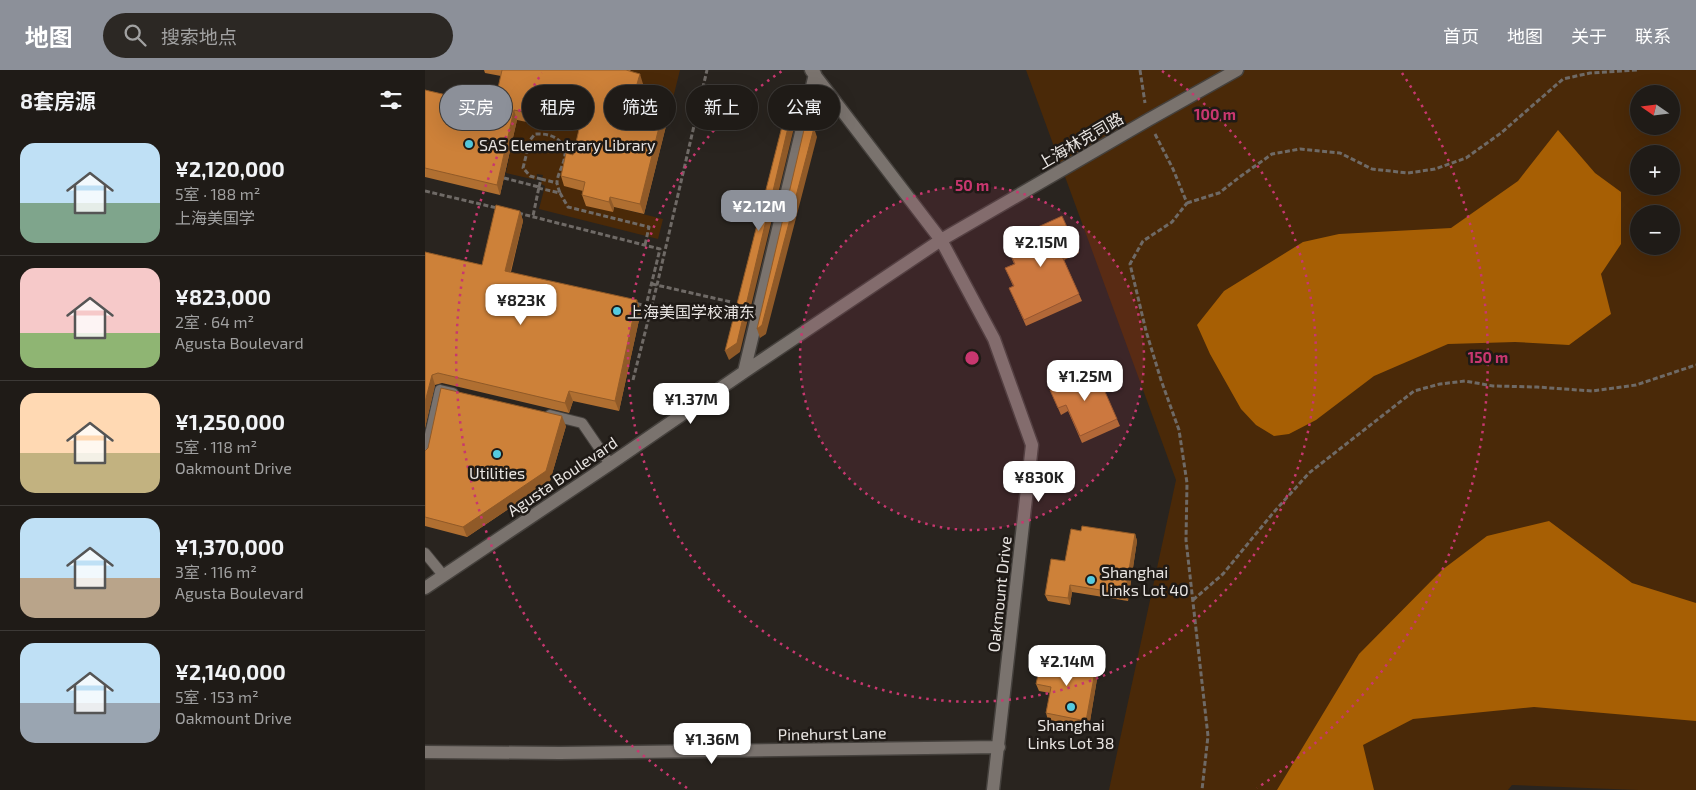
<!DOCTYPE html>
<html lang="zh">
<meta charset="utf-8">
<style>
body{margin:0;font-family:"Exo 2","Noto Sans SC",sans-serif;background:#2c2824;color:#f1f3f6;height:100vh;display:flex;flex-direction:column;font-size:19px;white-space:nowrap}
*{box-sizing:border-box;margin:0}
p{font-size:16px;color:#a1a1a1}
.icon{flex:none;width:28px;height:28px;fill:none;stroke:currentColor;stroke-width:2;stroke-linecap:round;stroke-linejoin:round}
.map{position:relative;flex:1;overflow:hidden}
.drawer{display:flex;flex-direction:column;background:#1f1b17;width:425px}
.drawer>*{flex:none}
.top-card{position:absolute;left:15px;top:15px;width:475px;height:45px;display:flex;gap:10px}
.needle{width:32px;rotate:284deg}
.tools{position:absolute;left:1205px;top:15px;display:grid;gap:10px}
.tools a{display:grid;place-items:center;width:50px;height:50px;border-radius:50%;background:#1f1b17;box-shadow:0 5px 20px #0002,0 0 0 1px #3c3936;font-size:25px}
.price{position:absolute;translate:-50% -42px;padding:0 11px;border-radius:10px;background:#fff;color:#222;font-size:16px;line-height:32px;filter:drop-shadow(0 1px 2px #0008)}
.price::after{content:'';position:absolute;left:50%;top:30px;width:15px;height:11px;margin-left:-8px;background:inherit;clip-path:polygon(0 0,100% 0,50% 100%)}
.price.active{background:#8c9099;color:#fff}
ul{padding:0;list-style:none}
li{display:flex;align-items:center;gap:15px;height:125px;padding:0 20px}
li+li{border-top:1px solid #3c3936}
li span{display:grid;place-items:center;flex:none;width:140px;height:100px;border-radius:15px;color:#555}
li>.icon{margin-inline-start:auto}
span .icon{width:60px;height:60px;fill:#fffc;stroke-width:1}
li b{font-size:21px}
h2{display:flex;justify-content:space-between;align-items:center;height:60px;padding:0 20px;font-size:21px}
.chip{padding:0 18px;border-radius:22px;background:#1f1b17;box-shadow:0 5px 20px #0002,0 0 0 1px #3c3936;font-size:18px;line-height:45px}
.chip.active{background:#8c9099;color:#fff}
header{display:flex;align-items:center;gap:30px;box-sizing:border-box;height:70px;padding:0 25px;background:#8c9099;color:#fff}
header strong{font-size:24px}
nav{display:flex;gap:28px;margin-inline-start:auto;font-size:18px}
.search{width:350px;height:45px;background:#2c2824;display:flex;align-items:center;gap:12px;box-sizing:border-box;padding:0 18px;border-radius:28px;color:#a1a1a1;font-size:19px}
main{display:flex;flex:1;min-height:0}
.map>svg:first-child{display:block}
.green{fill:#4a2908;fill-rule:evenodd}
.water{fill:#a75f04}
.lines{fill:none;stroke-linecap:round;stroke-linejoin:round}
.service-casing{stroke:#45413d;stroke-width:12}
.minor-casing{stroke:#45413d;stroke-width:15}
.path{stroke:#6f6a66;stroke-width:3;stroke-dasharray:5 2.5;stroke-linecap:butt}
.service{stroke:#7a736e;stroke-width:10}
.minor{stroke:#7a736e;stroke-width:12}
.wall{fill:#b06f31}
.shaded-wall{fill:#905a28}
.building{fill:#cd8139;stroke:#905a28}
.ring{fill:none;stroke:#c8376f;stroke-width:2.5;stroke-dasharray:2.5 5}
.poi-dot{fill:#55cadf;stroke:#1f1a16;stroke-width:2}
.labels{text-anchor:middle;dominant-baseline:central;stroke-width:5;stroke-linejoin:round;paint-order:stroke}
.street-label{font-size:16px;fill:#e9e5e2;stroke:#1f1a16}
.poi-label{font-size:16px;fill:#e9e5e2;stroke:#1f1a16;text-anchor:start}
.centre{fill:#c8376f;stroke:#1f1a16;stroke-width:2.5}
.ring-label{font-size:15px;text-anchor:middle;font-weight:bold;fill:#c8376f;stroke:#1f1a16;stroke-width:5;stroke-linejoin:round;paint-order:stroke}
</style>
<header>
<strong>地图</strong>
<div class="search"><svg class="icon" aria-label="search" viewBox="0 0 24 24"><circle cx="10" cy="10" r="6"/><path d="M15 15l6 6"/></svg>搜索地点</div>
<nav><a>首页</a><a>地图</a><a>关于</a><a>联系</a></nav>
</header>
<main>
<section class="drawer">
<h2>8套房源<svg class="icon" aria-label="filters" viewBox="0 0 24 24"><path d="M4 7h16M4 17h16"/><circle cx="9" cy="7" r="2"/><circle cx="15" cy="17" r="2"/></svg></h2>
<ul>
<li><span style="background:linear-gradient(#bfe0f5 60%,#7fa58c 0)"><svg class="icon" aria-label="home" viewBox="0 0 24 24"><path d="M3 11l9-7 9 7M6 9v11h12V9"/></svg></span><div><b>¥2,120,000</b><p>5室 · 188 m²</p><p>上海美国学</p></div></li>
<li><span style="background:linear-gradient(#f6c9c9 65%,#8fb573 0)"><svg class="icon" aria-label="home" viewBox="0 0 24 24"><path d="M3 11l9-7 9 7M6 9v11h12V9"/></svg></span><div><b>¥823,000</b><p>2室 · 64 m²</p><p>Agusta Boulevard</p></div></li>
<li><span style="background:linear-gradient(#ffd9b3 60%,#c2b280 0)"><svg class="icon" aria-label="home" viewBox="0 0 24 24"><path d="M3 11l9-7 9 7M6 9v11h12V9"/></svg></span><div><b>¥1,250,000</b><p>5室 · 118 m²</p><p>Oakmount Drive</p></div></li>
<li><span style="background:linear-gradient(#bfe0f5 60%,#b9a48a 0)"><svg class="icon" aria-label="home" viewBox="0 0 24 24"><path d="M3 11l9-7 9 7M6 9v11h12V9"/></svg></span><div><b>¥1,370,000</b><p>3室 · 116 m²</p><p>Agusta Boulevard</p></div></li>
<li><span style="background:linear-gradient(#bfe0f5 60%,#9aa5b1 0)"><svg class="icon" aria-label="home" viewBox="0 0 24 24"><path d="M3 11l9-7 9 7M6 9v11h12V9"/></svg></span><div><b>¥2,140,000</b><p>5室 · 153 m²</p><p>Oakmount Drive</p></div></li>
</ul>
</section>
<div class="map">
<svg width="1271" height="720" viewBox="0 0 1271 720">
<rect width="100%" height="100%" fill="#29241f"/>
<!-- green -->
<path class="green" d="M206 0H255L247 32 216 24 203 10Z
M601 0H1271V720H1213L1087 715 1083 720H684L751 410ZM1214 24H1246V56H1214ZM1214 84H1246V116H1214ZM1214 144H1246V176H1214Z
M122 34 164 44V122L187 142 189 137 238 149 233 169 114 139 120 116 116 114 118 105 112 104 111 110 81 103 92 50 116 55Z"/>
<!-- water -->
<path class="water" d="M1133 60 1170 103 1196 122V174L1176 204 1186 244 1144 275 1090 272 1023 274 949 306 891 350 864 364 849 366 831 355 816 339 785 284 772 255 799 221 878 172 914 164 1026 158 1093 111Z
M1124 451 1207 513 1271 533V651L1109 637 988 649 938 675 949 720H852L934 584 1017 500 1062 466Z"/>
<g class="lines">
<!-- service casing -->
<g class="service-casing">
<path id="service" d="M125 345 157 353 185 394
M0 387 15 320 28 323
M0 483 18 505"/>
</g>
<!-- minor casing -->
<g class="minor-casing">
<path id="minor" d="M386 0 516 170 569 269 607 375 568 720
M319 302 390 4
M0 518 185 394 319 302 516 170 723 50 812 0
M0 682 135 683 574 677"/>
</g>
<!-- path -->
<path class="path" d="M715 0 720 33
M730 64 748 99 762 133 747 152 718 171 705 194 721 261 736 310 754 360 762 413 761 470 783 666 777 720
M79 108 114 117 108 146
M116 109 132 113
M114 117 116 109 105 106 98 98 105 70 110 64C124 63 139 68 140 84 140 93 133 102 132 112 132 115 134 120 135 123
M113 118 135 123 143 137 224 157 220 175
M0 121 72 138
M762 133 794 123 816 106 847 84 875 79 915 83 947 99 983 103 1010 99 1041 88 1076 63 1138 9 1165 3 1212 0
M93 143 235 179 221 236 210 233
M227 214 306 232
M208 310 232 215 282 0
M768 530 798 504 848 443 884 403 989 321 1015 314 1040 311 1068 316 1112 317 1167 321 1211 315 1271 295"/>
<!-- service -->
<use href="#service" class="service"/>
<!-- minor -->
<use href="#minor" class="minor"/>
</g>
<!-- wall -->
<path class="wall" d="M59 0H206L205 1 218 14V15L247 32 219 144 189 137 188 142 161 136 157 125 158 121 139 116 136 106 148 85 158 43 122 34 116 55 92 50 75 125 0 107V20L69 36 76 6 60 3Z
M95 141 98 151 86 202 216 241 194 341 148 331 144 343 17 313 10 315 0 358V182L57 195Z
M580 172 651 177 654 183 639 190 657 231 601 256 584 218 588 216 580 198 589 194Z
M625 320 692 349 695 356 657 373 643 341 636 345Z
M141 356 125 411 42 467 0 456V381Z
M656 461 710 464 712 471 703 531 647 522 645 535 623 531 620 525 640 491Z
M673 603 664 657 623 650 621 643 625 623 614 621 611 614Z"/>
<!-- shaded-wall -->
<path class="shaded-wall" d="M215 4 218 14 216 24 212 14Z
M243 21 247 32 219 144 215 134Z
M118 24 122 34 116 55 113 45Z
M370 28 374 37 315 282 304 290 300 281Z
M89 40 92 50 75 125 72 115Z
M389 58 392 67 341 264 335 268 332 259Z
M185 127 189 137 188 142 184 132Z
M95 141 98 151 83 211 80 201Z
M212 230 216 241 194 341 190 331Z
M7 305 10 315 0 358V332Z
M144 321 148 331 144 343 140 333Z
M137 346 141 356 125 411 42 467 38 457Z
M710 464 712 471 703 531 700 524Z
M645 515 647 522 645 535 643 528Z
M671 596 673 603 664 657 661 651Z"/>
<!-- building -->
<path class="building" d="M77 0H201L215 4 212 14 243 21 215 134 185 127 184 132 157 125 160 112 136 106 141 83 148 85 160 34 118 24 113 45 89 40 72 115 0 98V20L69 36Z
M366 21 370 28 312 273 300 281Z
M382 47 389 58 337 255 332 259Z
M71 135 95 141 80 201 212 230 190 331 144 321 140 333 13 303 7 305 0 332V182L57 195Z
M637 146 651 177 636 184 654 224 599 250 584 218 589 216 580 198 590 194 580 172Z
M670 299 692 349 655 366 641 335 633 338 625 320Z
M16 318 137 346 121 401 38 457 0 447V381L3 378Z
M657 456 710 464 700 524 645 515 643 528 620 525 626 489 640 491 646 459 656 461Z
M617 587 671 596 661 651 621 643 626 617 611 614Z"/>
<!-- distance rings -->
<circle cx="547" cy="288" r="172" fill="#c8376f" fill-opacity=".12"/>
<g class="ring">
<circle cx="547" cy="288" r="172"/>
<path d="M737 1A344 344 0 1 1 357 1"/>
<path d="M262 718A516 516 0 0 1 117 3M977 3A516 516 0 0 1 832 718"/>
</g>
<!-- markers -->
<g class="poi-dot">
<circle cx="44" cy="74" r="5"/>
<circle cx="192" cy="241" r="5"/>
<circle cx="72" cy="384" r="5"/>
<circle cx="666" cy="510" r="5"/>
<circle cx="646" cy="637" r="5"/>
</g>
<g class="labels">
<!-- street labels -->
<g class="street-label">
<text transform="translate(655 70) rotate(-30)">上海林克司路</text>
<text transform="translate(137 406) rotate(-34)">Agusta Boulevard</text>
<text transform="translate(574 524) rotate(-84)">Oakmount Drive</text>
<text transform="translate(407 663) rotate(-1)">Pinehurst Lane</text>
</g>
<!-- poi labels -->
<g class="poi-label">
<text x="54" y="74">SAS Elementrary Library</text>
<text x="202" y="241">上海美国学校浦东</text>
<text x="72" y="402" text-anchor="middle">Utilities</text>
<text x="676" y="501">Shanghai<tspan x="676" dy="18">Links Lot 40</tspan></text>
<text x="646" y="654" text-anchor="middle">Shanghai<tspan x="646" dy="18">Links Lot 38</tspan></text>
</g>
</g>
<circle cx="547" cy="288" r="8" class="centre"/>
<g class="ring-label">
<text x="790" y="50">100 m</text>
<text x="547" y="121">50 m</text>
<text x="1063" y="293">150 m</text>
</g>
</svg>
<div class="tools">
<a><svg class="needle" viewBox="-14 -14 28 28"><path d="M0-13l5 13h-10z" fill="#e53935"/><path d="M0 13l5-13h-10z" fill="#a1a1a1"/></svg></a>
<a>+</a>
<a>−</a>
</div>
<b class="price active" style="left:334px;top:162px">¥2.12M</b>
<b class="price" style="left:616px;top:198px">¥2.15M</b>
<b class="price" style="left:96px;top:256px">¥823K</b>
<b class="price" style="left:660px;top:332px">¥1.25M</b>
<b class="price" style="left:266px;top:355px">¥1.37M</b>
<b class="price" style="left:614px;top:433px">¥830K</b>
<b class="price" style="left:642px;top:617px">¥2.14M</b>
<b class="price" style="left:287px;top:695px">¥1.36M</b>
<div class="top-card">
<a class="chip active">买房</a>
<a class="chip">租房</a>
<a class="chip">筛选</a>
<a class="chip">新上</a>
<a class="chip">公寓</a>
</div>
</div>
</main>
